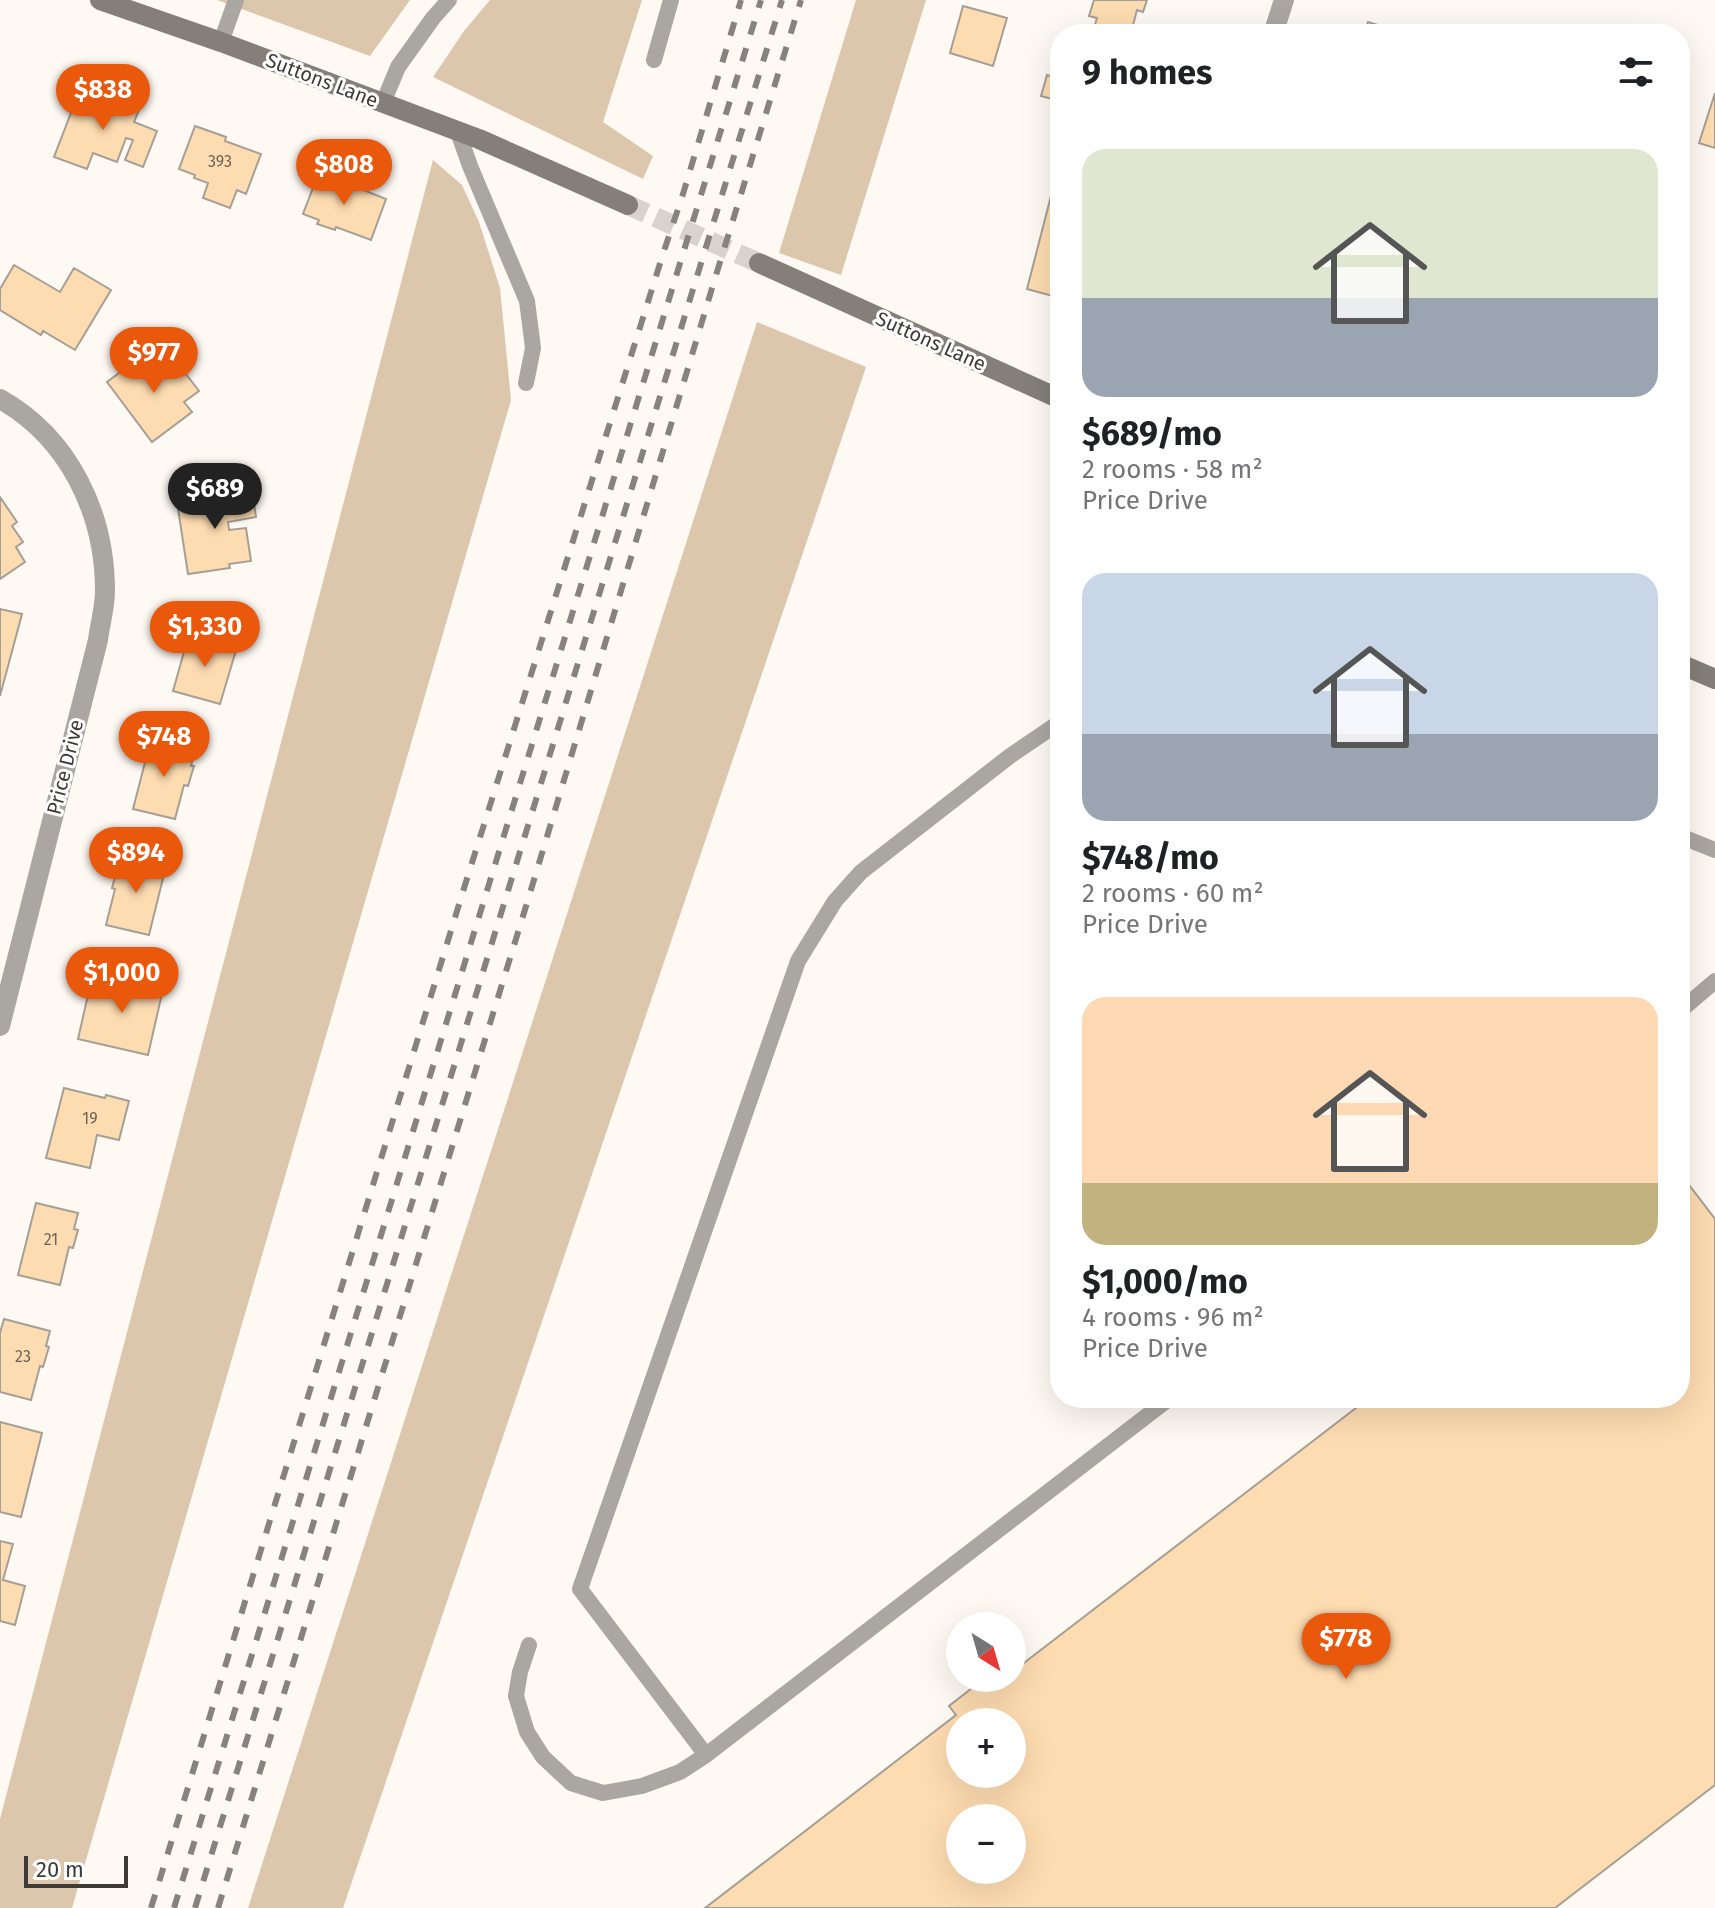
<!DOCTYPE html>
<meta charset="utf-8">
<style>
body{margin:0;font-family:"Fira Sans",sans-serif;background:#f2f2f2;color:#202124;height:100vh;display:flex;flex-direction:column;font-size:30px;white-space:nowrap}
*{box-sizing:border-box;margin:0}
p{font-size:26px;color:#757577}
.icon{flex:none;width:44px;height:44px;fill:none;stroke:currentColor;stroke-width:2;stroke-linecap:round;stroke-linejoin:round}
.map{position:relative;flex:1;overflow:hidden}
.details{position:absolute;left:1050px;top:24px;width:640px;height:1384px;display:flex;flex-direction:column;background:#fff;border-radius:32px;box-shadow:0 8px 32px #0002}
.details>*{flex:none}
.needle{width:52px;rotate:143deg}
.buttons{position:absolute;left:946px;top:1612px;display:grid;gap:16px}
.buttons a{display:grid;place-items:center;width:80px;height:80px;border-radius:50%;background:#fff;box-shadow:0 8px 32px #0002;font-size:40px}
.scale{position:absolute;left:24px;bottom:20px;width:104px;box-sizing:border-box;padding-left:8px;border:4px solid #3e3b37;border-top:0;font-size:22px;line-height:28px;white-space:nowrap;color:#3e3b37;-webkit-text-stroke:6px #fff;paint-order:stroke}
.price{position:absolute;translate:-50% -68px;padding:0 18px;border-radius:28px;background:#ea580c;color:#fff;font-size:26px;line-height:52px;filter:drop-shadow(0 2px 4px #0008)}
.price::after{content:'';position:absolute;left:50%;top:48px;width:24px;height:18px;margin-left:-12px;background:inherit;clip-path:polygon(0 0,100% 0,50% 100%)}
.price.on{background:#222;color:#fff}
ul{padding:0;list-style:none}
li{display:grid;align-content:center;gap:16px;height:424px;padding:0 32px}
li span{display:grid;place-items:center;height:248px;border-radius:24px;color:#555}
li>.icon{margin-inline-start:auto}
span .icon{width:144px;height:144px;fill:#fffc;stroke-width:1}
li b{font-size:34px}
h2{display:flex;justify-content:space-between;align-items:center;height:96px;padding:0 32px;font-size:34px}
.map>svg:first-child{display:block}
.green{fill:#dcc6ac}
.building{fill:#fedcb1;stroke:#a69f95;stroke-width:2;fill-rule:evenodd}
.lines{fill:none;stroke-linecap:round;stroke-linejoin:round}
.secondary-tunnel{stroke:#d8d3cd;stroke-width:20;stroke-dasharray:20 10;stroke-linecap:butt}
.lane{stroke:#aaa6a2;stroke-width:16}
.street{stroke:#aaa6a2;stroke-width:20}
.secondary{stroke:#847f79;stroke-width:20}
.rail{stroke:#86827e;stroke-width:6;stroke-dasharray:14 14;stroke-linecap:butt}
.labels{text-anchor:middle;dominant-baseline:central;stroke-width:6;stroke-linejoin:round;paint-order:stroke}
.number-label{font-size:16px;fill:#6e6356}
.street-label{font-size:20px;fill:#3e3b37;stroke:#fff}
</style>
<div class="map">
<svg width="1715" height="1908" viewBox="0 0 1715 1908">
<rect width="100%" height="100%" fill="#fef9f3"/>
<!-- green -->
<path class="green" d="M217 0H410L370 56Z
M490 0H642L603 122 653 156 643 179 433 77 464 31Z
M856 0H926L841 275 779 253Z
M433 160 462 185 479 222 500 288 511 400 72 1908H0V1819Z
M757 322 866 367 343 1908H248Z"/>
<!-- building -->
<path class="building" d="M1094 0H1147L1143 12 1137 10 1132 29 1124 27 1122 34H1102L1093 31 1097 18 1089 16Z
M963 6 1007 18 993 66 950 53Z
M1368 22 1406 34H1364Z
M1047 75 1060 79V101L1041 96Z
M81 87 139 110 134 122 157 131 143 167 125 160 133 140 126 138 117 162 93 153 87 169 54 157Z
M1715 93V148L1699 143Z
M195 126 226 137 225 141 261 154 246 194 237 190 230 208 203 198 208 183 194 178 195 175 179 169Z
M319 172 386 199 371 240 336 227 335 230 317 224 319 220 303 214Z
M1052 192 1060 194V298L1027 289Z
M14 265 60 292 74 268 111 290 75 350 43 331 41 335 0 310V289Z
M147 352 161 371 176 361 199 391 184 402 192 412 152 442 107 382Z
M252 490 256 517 228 522 229 530 246 528 251 561 229 564 230 568 188 574 177 502Z
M0 497 17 522 12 526 23 542 16 547 25 562 0 579Z
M0 609 22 614 0 696Z
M189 634 237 647 220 704 173 691Z
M151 739 195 750 191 766H194L188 786 184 785 175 819 133 809Z
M124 856 166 866 149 935 106 925 115 889 112 888 119 861 122 862Z
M103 975 163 989 148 1055 78 1039 88 995 98 998Z
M64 1088 105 1098 106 1095 129 1101 119 1140 97 1135 90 1168 46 1158Z
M1680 1173 1715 1219V1785L1555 1908H705L956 1715 949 1706 985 1678H988L994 1686 1004 1678H1012V1672L1369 1398H1680ZM960 1722H1012V1774H960ZM960 1818H1012V1870H960Z
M36 1203 78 1213 74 1229 78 1230 73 1248 69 1247 60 1285 18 1275Z
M4 1319 50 1331 46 1346 49 1347 43 1367 40 1366 31 1400 0 1392V1333Z
M0 1422 42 1433 21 1517 0 1512Z
M0 1541 13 1544 3 1580 25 1586 15 1625 0 1621Z"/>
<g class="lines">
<!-- secondary-tunnel -->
<path class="secondary-tunnel" d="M628 205 759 263"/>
<!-- lane -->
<path class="lane" d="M221 42 236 0
M654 60 671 0
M383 103 398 67 433 18 449 0
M458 132 470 166 527 301 533 348 526 383
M1060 722 1010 756 861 872 835 901 798 961 580 1589 706 1755 1170 1398
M1680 836 1715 850
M1680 1011 1715 981
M529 1645 520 1672 516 1696 527 1732 543 1757 571 1783 603 1793 642 1786 680 1772 706 1755"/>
<!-- street -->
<path class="street" d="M1273 34 1284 0
M0 399C69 438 105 513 105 591 105 607 100 624 98 640L0 1026"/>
<!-- secondary -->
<path class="secondary" d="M100 0 221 42 479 139 628 205
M759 263 1060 399
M1680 664 1715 679"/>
<!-- rail -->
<path class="rail" d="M151 1908 465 885 663 254 683 194 741 0
M174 1908 761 0
M195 1908 782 0
M218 1908 527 903 716 275 801 0"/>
</g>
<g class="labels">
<!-- number labels -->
<g class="number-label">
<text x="220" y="161">393</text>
<text x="90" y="1118">19</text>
<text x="51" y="1239">21</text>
<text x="23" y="1356">23</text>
</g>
<!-- street labels -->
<g class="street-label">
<text transform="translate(322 80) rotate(21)">Suttons Lane</text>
<text transform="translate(931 341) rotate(24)">Suttons Lane</text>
<text transform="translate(65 767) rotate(-76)">Price Drive</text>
</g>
</g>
</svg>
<div class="buttons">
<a><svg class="needle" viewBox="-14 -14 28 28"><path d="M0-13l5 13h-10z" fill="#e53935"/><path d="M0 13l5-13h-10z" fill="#757577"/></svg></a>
<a>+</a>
<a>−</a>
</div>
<div class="scale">20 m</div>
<b class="price" style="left:103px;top:132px">$838</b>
<b class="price" style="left:344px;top:207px">$808</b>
<b class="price" style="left:154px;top:395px">$977</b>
<b class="price on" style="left:215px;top:531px">$689</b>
<b class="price" style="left:205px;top:669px">$1,330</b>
<b class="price" style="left:164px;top:779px">$748</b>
<b class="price" style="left:136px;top:895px">$894</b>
<b class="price" style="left:122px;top:1015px">$1,000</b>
<b class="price" style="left:1346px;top:1681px">$778</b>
<section class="details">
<h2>9 homes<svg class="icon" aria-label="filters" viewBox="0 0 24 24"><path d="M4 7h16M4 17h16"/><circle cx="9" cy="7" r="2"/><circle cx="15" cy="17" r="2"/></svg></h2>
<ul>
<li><span style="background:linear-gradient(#dfe7d0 60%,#9aa5b1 0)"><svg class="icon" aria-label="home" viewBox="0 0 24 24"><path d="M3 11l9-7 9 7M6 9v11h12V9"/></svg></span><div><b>$689/mo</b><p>2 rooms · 58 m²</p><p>Price Drive</p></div></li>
<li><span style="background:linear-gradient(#c9d6e8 65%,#9aa5b1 0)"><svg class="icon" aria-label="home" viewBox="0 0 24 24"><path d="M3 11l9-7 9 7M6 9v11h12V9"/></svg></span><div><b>$748/mo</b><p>2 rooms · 60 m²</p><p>Price Drive</p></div></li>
<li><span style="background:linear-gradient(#ffd9b3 75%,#c2b280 0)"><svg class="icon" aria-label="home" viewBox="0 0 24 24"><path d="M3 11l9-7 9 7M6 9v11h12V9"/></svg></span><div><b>$1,000/mo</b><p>4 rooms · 96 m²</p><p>Price Drive</p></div></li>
</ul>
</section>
</div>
